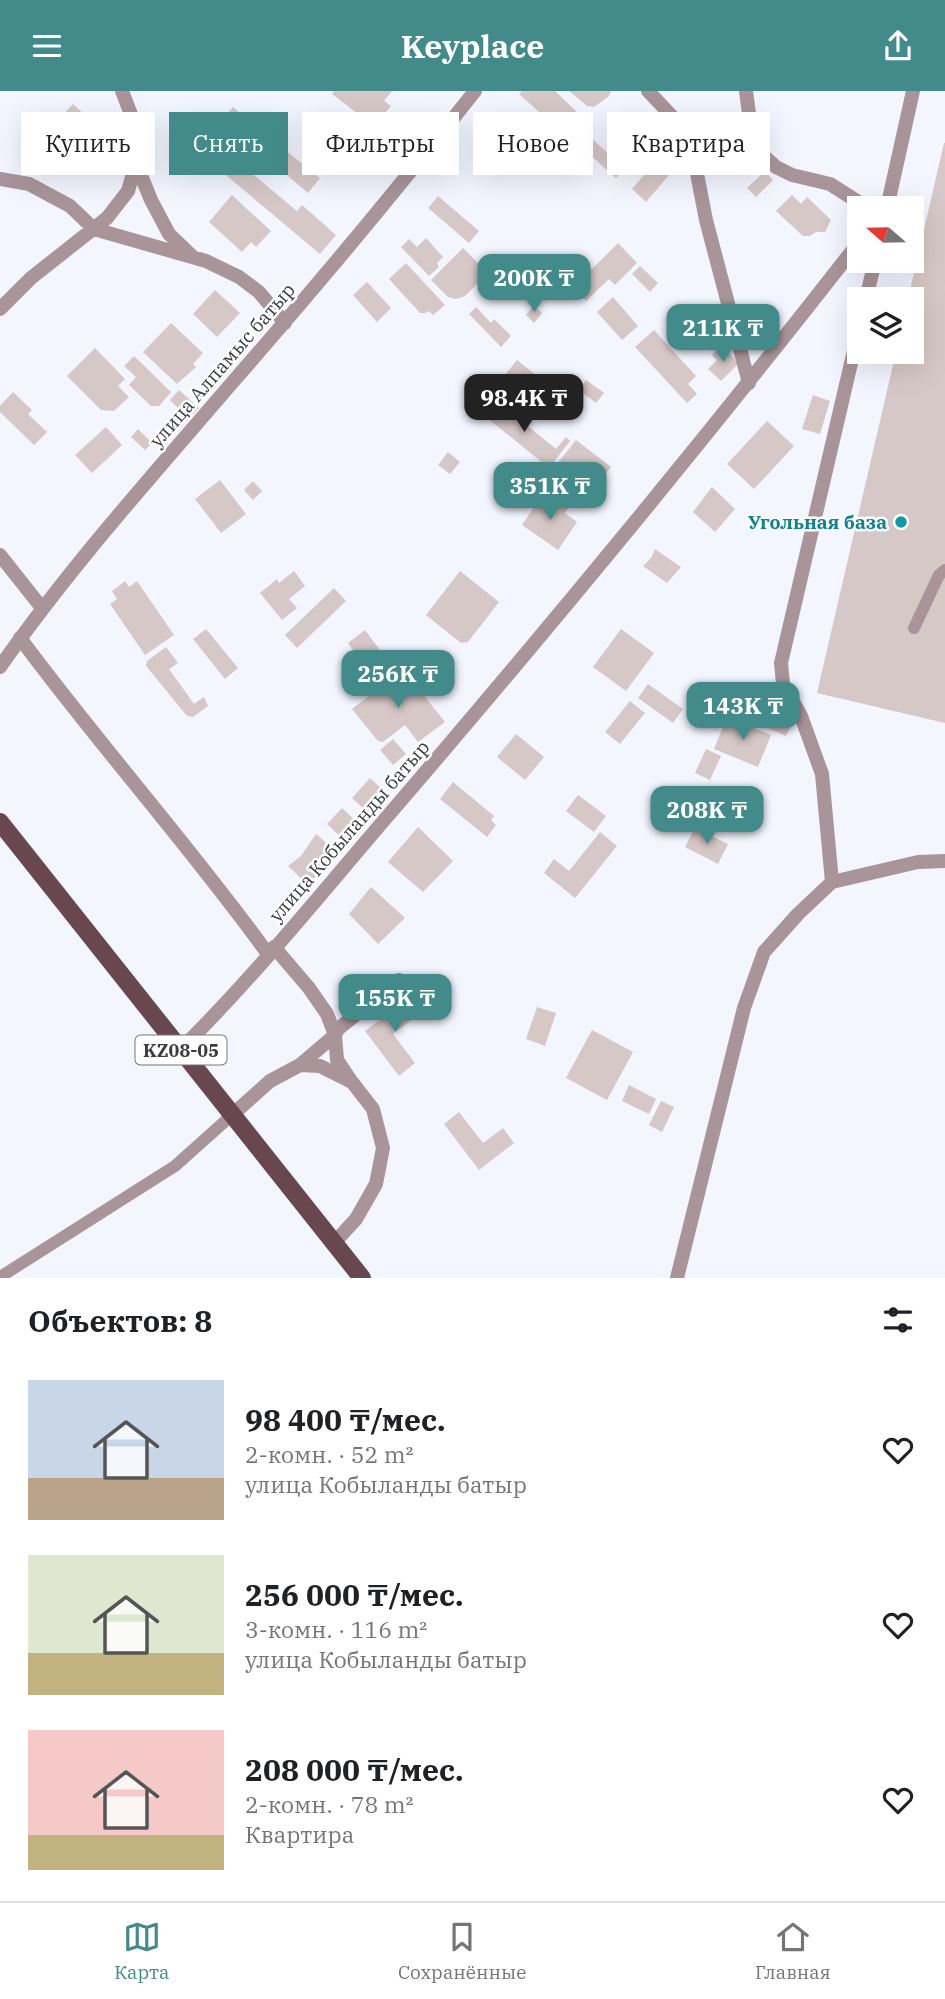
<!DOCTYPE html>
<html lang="ru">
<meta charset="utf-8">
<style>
body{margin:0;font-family:"IBM Plex Serif",serif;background:#f6f6f6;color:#202124;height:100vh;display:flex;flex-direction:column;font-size:26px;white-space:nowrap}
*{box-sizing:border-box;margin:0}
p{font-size:23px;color:#757577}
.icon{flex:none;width:38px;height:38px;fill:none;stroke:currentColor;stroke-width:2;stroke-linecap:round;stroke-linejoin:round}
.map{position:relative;height:1187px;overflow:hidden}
.drawer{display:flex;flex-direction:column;background:#fff;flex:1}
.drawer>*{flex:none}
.banner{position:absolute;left:21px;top:21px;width:903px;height:63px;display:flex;gap:14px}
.needle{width:46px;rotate:290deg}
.tools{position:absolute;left:847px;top:105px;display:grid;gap:14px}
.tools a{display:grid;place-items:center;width:77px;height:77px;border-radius:0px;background:#fff;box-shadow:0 7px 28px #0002;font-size:35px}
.price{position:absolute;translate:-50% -60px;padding:0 16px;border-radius:14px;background:#438b8a;color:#fff;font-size:23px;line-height:46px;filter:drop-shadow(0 2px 4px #0008)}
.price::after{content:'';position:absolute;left:50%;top:42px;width:21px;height:16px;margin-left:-10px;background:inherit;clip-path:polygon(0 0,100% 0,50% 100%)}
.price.current{background:#222;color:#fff}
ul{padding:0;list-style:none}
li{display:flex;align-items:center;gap:21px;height:175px;padding:0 28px}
li span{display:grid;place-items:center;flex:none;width:196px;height:140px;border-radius:0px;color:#555}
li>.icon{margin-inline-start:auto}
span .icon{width:84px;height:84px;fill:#fffc;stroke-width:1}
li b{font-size:30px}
h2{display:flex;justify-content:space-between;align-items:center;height:84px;padding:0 28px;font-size:30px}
.tag{padding:0 24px;border-radius:0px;background:#fff;box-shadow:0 7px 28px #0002;font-size:24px;line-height:63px}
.tag.current{background:#438b8a;color:#fff}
header{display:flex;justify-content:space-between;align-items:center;height:91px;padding:0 28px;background:#438b8a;color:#fff;font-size:32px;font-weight:700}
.menu{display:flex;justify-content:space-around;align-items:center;height:98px;border-top:2px solid #e0e0e0;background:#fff;font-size:19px;color:#757577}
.menu a{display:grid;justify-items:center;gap:4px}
.menu .current{color:#438b8a}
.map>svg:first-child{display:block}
.building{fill:#d6c8c7}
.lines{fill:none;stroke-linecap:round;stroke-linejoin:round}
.lane{stroke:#a99599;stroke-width:12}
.street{stroke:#a99599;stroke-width:14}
.primary{stroke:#69474f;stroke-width:18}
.culture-dot{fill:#0f9aa8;stroke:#fff;stroke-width:2.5}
.labels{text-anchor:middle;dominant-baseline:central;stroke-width:5;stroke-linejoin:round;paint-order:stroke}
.shield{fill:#fff;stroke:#767679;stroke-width:2}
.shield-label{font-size:18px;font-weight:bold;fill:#3b3c40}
.street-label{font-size:19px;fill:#3b3c40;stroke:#fff}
.culture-label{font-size:19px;font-weight:bold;fill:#0d838f;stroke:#fff;text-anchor:end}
</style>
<header><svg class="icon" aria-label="menu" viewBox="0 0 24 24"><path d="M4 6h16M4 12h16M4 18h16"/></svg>Keyplace<svg class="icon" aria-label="share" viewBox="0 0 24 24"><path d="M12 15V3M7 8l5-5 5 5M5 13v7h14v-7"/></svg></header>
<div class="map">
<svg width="945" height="1187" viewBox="0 0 945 1187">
<rect width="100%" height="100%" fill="#f3f5ff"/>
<!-- building -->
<path class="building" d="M334 0H392L384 10 391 15 382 26 377 22 370 32 332 3Z
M522 0H555L576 20 559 39 519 3Z
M569 0H611L609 5 594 16 587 15Z
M73 13 110 47 87 72 51 37Z
M233 16 245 26 220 56 297 120 302 114 336 144 320 163 196 59Z
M510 37 534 59 515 80 491 57Z
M590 46 608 62 612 56 630 72 616 87 581 56Z
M378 50 396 63 392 68 386 69 372 58Z
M672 51 687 63 646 111 632 98Z
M944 52H945V632L817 602 896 261H912V208H908Z
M280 55 320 87 308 102 269 69Z
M765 80 773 89 756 106 747 97Z
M232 104 271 140 256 156 251 151 242 161 209 131Z
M792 104 801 113 807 106 831 129 825 141H816L810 145H803L776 120Z
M438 105 479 140 469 152 428 117Z
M426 147 443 166 437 172 439 176 429 185 401 156 409 148 417 156Z
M618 152 637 172 615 194 609 188 586 210 571 194 586 179 592 178Z
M463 157 488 182 465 205 456 208 448 206 431 189Z
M406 172 445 214 433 224 429 220 426 222H420L389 188Z
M640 175 658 192 650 201 632 183Z
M367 191 391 217 377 231 353 204Z
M215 199 240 222 217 246 193 223Z
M613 206 638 235 622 249 597 221Z
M534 215 542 222 534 232 526 224Z
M476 216 491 232 494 228 511 245 501 256 469 223Z
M171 232 203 262 193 273 196 276 177 293 143 261Z
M654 239 696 285 688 293 697 303 687 312 635 256Z
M721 255 739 272 721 290 708 278 717 269 712 264Z
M95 257 125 288 118 295 129 306 114 320 101 319 67 285Z
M134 265 171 301 159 315H151L129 294 136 286 124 275Z
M517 269 561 304 542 328 514 305 505 316 489 304Z
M586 289 604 302 596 312 579 299Z
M179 299 199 317 182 334 173 325 179 318 170 309Z
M13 301 32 319 28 323 47 341 34 354 0 321V315Z
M813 304 830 310 820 343 802 338Z
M490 311 506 324 513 315 520 321 517 326 556 358 566 346 570 350 549 377 481 322Z
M767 330 794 355 754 398 727 373Z
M106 336 122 354 92 382 75 364Z
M138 338 152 352 145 359 131 346Z
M576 349 611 376 591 401 556 374Z
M448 361 460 371 450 383 438 374Z
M220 389 246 423 221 442 195 408Z
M253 390 262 400 253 409 244 399Z
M712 396 735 418 715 441 693 421Z
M546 405 558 413 561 408 570 415 565 422 577 431 558 459 522 434 541 406Z
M655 458 681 476 667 492 643 475 651 467Z
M294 480 305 495 289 508 297 517 282 529 260 502 277 488 279 492Z
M460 480 499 511 468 551 461 552 426 524Z
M125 490 129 496 137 490 174 544 145 564 110 513 117 508 112 500Z
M334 497 346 510 297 557 285 544Z
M206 538 238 577 225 588 193 548Z
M621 538 654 562 626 600 593 576Z
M365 539 396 581 379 594 348 552Z
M166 556 178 572 169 578 194 613 204 606 208 615 193 626 187 625 146 575 147 570Z
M403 578 445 631 418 651 405 634 383 651 378 650 352 618Z
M648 593 683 618 673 632 638 607Z
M744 609 793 631 786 645 737 623Z
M630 610 645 622 620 653 605 641Z
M727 626 771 644 758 676 714 658Z
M516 643 544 666 525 689 497 666Z
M393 648 406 663 393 674 380 659Z
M706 658 721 665 710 689 695 682Z
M370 687 386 702 368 722 352 707Z
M453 691 494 725 491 729 496 734 487 746 440 708Z
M578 704 606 725 594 741 566 720Z
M342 717 360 734 344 749 327 733Z
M418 736 453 770 423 801 388 771Z
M695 737 728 753 718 773 685 756Z
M600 741 617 755 575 807 544 782 554 768 569 780Z
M316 743 337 761 308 794 288 775 301 765Z
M371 796 405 827 378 853 349 823Z
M412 904 424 919 393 943 415 972 399 985 365 940Z
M537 916 556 922 545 955 526 948Z
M592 939 633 961 607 1009 566 987Z
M629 994 656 1008 649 1023 622 1010Z
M661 1010 674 1016 662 1041 649 1034Z
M459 1021 483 1052 503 1037 514 1052 479 1079 444 1033Z"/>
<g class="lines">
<!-- lane -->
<path class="lane" d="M914 537 939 484 945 479
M0 1186 175 1075 232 1024"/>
<!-- street -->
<path class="street" d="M648 0 684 38 693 62 706 129 749 292
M746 0 752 45 758 60 776 76 792 84 830 93 863 114 864 117
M136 72 151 109 169 143 193 166
M0 88 29 93 70 115 94 138 206 170 239 186 259 201 285 232
M887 117 913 0
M866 208 875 170
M0 218 31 187 107 127 128 100 136 72 137 39 122 0
M0 464 42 517
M20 547C100 655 190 755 268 863
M0 576C70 476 152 385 231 293 315 197 396 100 475 0
M832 791 822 683 801 625 783 593 781 572 859 238
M274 856 309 897 327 923 335 944 337 969 351 990
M180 959C258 882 327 795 398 713 556 529 710 342 859 151
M300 974 335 944 338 938 399 889
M232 1024 270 990 300 974 320 975 352 991 373 1018 383 1057 376 1093 356 1128 334 1152
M677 1187 744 917 764 861 798 823 832 791 918 771 945 770"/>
<!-- primary -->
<path class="primary" d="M0 731 362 1187"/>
</g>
<!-- markers -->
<circle class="culture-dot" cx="901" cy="431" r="7"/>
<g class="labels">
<!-- shield labels -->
<rect class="shield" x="135.5" y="944.5" width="91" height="29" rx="5"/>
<g class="shield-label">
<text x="181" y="959">KZ08-05</text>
</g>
<!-- street labels -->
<g class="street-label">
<text transform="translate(222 274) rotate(-49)">улица Алпамыс батыр</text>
<text transform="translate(349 740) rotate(-49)">улица Кобыланды батыр</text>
</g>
<!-- culture labels -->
<g class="culture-label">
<text x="887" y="431">Угольная база</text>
</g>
</g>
</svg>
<div class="tools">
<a><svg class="needle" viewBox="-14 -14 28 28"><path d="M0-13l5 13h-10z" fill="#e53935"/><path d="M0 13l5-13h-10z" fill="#757577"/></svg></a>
<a><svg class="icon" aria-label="layers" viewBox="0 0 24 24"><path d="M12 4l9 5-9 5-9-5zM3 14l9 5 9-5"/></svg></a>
</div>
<b class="price" style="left:534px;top:223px">200K ₸</b>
<b class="price" style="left:723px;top:273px">211K ₸</b>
<b class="price current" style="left:524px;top:343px">98.4K ₸</b>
<b class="price" style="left:550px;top:431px">351K ₸</b>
<b class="price" style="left:398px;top:619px">256K ₸</b>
<b class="price" style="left:743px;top:651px">143K ₸</b>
<b class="price" style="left:707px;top:755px">208K ₸</b>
<b class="price" style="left:395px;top:943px">155K ₸</b>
<div class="banner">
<a class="tag">Купить</a>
<a class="tag current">Снять</a>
<a class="tag">Фильтры</a>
<a class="tag">Новое</a>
<a class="tag">Квартира</a>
</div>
</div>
<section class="drawer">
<h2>Объектов: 8<svg class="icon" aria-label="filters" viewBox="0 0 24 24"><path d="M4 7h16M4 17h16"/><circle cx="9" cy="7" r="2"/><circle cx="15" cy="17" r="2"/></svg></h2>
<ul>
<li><span style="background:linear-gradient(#c9d6e8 70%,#b9a48a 0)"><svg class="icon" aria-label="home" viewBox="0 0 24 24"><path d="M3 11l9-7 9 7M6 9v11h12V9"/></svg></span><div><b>98 400 ₸/мес.</b><p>2-комн. · 52 m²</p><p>улица Кобыланды батыр</p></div><svg class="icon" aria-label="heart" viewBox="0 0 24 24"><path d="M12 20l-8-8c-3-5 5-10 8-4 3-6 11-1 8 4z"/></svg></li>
<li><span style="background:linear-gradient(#dfe7d0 70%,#c2b280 0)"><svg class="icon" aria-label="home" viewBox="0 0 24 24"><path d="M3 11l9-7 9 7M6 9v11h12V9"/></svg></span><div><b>256 000 ₸/мес.</b><p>3-комн. · 116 m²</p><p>улица Кобыланды батыр</p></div><svg class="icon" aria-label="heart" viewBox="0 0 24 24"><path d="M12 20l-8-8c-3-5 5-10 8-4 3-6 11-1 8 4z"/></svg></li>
<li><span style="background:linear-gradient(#f6c9c9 75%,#c2b280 0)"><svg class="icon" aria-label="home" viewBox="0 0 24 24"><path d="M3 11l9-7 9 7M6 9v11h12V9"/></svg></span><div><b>208 000 ₸/мес.</b><p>2-комн. · 78 m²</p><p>Квартира</p></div><svg class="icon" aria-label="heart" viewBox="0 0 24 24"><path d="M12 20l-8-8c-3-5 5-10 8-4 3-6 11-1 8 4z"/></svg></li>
</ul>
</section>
<nav class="menu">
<a class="current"><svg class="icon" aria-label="map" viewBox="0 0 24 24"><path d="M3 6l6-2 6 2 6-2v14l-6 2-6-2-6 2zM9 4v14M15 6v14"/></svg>Карта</a>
<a><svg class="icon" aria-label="saved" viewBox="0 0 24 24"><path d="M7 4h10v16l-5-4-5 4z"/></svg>Сохранённые</a>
<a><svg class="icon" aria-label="home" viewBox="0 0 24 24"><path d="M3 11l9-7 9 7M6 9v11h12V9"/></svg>Главная</a>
</nav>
